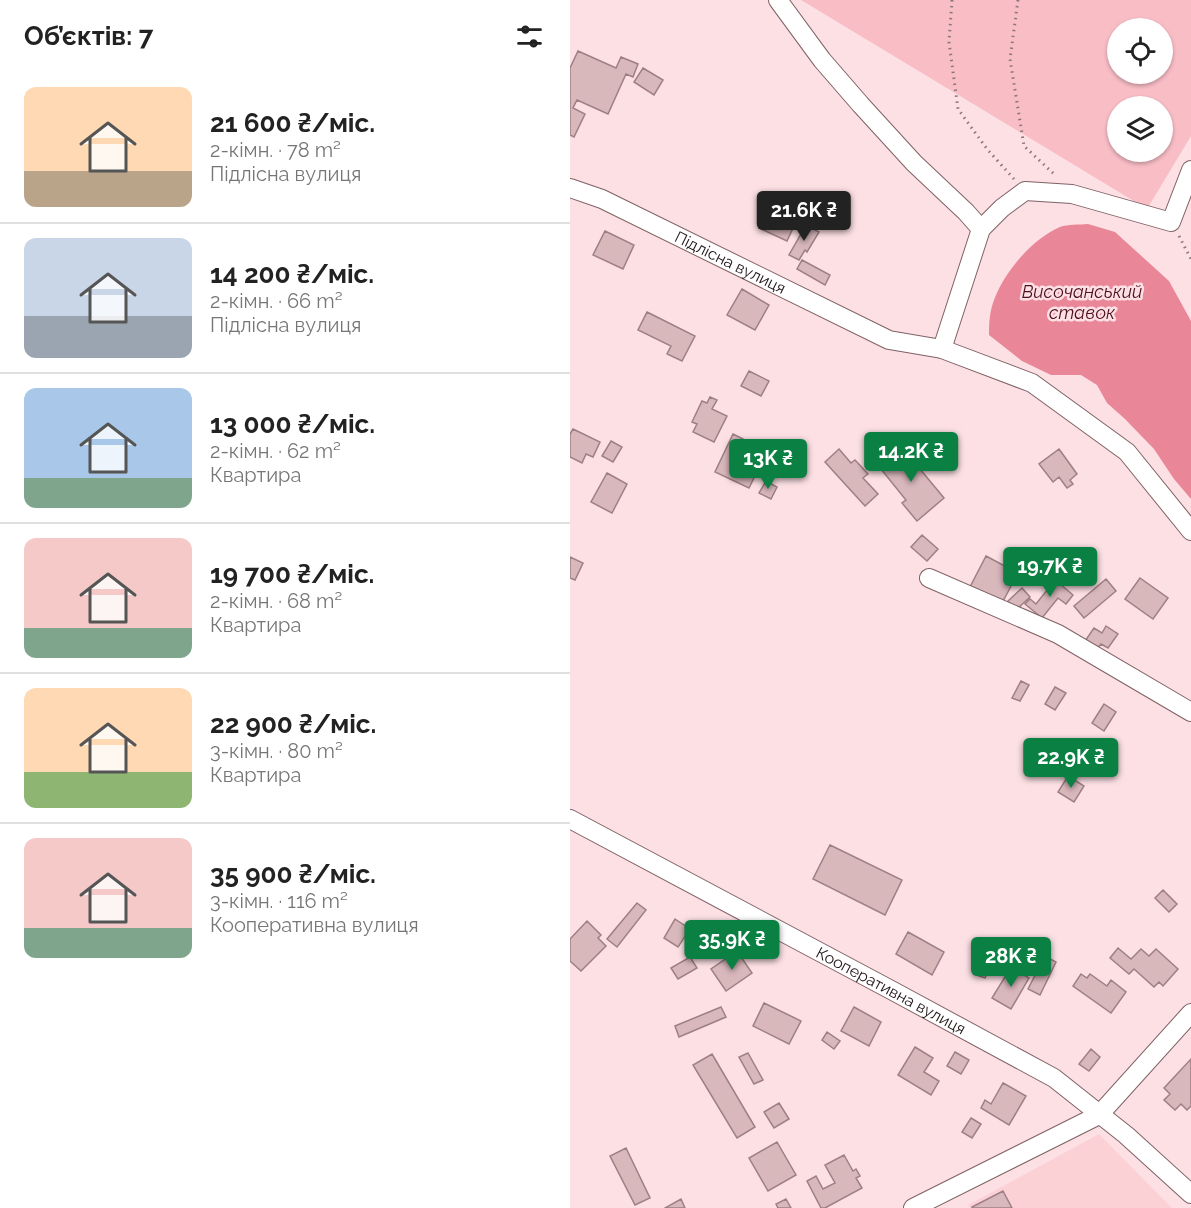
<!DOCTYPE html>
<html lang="uk">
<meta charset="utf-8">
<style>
body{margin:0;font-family:Raleway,sans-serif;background:#f2f2f2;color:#222;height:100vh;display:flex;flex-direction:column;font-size:22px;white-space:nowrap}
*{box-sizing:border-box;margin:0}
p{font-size:20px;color:#767676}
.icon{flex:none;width:33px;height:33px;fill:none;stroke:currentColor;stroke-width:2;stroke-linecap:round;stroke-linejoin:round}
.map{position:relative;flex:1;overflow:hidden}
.panel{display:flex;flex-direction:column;background:#fff;width:570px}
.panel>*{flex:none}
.tools{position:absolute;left:537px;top:18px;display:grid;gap:12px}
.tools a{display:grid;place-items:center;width:66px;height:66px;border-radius:50%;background:#fff;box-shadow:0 2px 4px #0004;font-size:30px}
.price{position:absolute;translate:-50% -51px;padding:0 14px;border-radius:6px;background:#0b8043;color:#fff;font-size:20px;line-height:39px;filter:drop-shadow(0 2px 3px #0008)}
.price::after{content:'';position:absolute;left:50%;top:36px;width:18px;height:14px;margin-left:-9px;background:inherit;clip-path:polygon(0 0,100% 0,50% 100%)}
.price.current{background:#222;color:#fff}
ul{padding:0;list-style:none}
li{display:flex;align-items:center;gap:18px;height:150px;padding:0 24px}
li+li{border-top:2px solid #e0e0e0}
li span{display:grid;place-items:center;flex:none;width:168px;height:120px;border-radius:12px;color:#555}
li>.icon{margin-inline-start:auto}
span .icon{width:72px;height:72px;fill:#fffc;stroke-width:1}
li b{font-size:26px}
h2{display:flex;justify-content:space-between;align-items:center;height:72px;padding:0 24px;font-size:26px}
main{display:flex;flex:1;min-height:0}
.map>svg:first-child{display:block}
.built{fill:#fcd1d6}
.green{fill:#f9bdc6;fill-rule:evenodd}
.water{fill:#e98697}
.building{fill:#d9b8bc;stroke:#9e7f83;stroke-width:1.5}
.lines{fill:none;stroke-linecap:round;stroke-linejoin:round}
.minor-casing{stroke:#7f6165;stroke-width:20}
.path{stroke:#8b777a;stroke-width:3;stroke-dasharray:1.5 4.5;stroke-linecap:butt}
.minor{stroke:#fff;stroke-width:18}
.labels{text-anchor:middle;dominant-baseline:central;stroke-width:5;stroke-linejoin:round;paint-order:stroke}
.street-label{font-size:16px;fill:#211517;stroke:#fce0e4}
.water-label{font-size:18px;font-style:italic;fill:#4d1020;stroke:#fce0e4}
</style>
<main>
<section class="panel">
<h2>Об’єктів: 7<svg class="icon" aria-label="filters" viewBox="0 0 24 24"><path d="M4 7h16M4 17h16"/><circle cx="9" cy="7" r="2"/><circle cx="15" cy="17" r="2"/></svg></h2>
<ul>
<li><span style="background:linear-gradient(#ffd9b3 70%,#b9a48a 0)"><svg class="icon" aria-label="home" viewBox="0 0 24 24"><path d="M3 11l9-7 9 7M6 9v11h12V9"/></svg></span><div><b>21 600 ₴/міс.</b><p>2-кімн. · 78 m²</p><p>Підлісна вулиця</p></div></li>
<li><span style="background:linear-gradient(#c9d6e8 65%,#9aa5b1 0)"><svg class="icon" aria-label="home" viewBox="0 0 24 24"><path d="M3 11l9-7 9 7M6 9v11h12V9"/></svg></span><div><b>14 200 ₴/міс.</b><p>2-кімн. · 66 m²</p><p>Підлісна вулиця</p></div></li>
<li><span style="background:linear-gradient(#a9c7e8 75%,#7fa58c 0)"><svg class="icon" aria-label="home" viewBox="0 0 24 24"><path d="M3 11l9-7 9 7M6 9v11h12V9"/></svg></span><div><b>13 000 ₴/міс.</b><p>2-кімн. · 62 m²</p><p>Квартира</p></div></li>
<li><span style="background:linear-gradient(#f6c9c9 75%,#7fa58c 0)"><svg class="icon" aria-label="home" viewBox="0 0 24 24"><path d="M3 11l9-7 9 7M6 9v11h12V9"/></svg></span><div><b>19 700 ₴/міс.</b><p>2-кімн. · 68 m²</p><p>Квартира</p></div></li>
<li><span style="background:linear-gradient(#ffd9b3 70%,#8fb573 0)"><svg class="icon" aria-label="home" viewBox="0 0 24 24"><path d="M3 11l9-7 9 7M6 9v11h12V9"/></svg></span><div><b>22 900 ₴/міс.</b><p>3-кімн. · 80 m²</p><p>Квартира</p></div></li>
<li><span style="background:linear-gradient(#f6c9c9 75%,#7fa58c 0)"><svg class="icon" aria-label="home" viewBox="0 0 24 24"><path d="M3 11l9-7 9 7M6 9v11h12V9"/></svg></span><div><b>35 900 ₴/міс.</b><p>3-кімн. · 116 m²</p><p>Кооперативна вулиця</p></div></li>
</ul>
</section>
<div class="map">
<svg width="621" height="1208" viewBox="0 0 621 1208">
<rect width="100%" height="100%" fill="#fce0e4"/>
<!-- built -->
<path class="built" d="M529 1134 602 1208H400L398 1205Z"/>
<!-- green -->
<path class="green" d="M231 0H621V136L577 209ZM548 28H592V74H548ZM548 106H592V152H548Z"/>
<!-- water -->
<path class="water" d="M518 224 545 232 599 281 621 321V499L604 479 584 449 555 419 537 403 527 385 511 375H481L452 361 419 335C419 329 419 322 420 316 424 283 459 240 490 227 498 224 509 225 518 224Z"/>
<!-- building -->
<path class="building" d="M8 51 46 68 51 57 68 64 63 77 56 74 38 114 7 100 3 108 15 114 4 137 0 135V68Z
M73 68 93 80 84 95 64 82Z
M203 198 231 211 217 241 189 228Z
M236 225 249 232 237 252 235 250 229 260 219 255Z
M35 231 64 245 53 269 23 255Z
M232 260 260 275 255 285 227 269Z
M172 289 199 305 185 330 157 315Z
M77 312 125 336 112 361 97 354 101 346 68 330Z
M179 371 199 381 191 396 171 386Z
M140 397 147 400 142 409 157 416 144 442 123 432 127 424 122 422 132 401 137 403Z
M3 429 30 442 23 457 16 454 12 463 0 457V434Z
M163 434 197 451 179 488 145 472Z
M41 441 52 447 43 462 32 456Z
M330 445 374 498 347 521 332 503 336 500 307 464Z
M269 449 281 463 285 460 298 474 293 478 308 494 295 506 255 462Z
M489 449 507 474 500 480 503 484 497 488 489 477 483 482 469 464Z
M37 473 57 484 42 513 21 502Z
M196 481 207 487 201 499 189 493Z
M352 535 368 549 357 561 341 547Z
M416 556 448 573 432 603 400 587Z
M0 557 13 563 5 580 0 578Z
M482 577 503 595 496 604 488 598 472 618 455 604 460 599 466 604 478 589 475 587Z
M570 578 598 598 583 619 555 599Z
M536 579 546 591 514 618 504 606Z
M452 588 460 597 446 610 438 601Z
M536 626 548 634 538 648 531 644 527 649 515 641 524 628 532 633Z
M451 681 459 685 450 701 442 698Z
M485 687 496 693 485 710 475 704Z
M534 704 546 712 534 731 522 723Z
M498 776 514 786 504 802 488 792Z
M260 845 332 880 315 915 243 879Z
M593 890 607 904 599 912 585 898Z
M67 903 76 910 47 947 37 939Z
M105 919 120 929 108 947 94 938Z
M17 921 31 935 28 938 36 946 11 971 0 961V939Z
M338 932 374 952 362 975 326 954Z
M548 948 561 959 571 949 579 956 586 949 608 969 593 986 589 982 584 987 564 969 559 974 540 958Z
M167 951 182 973 156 991 141 969Z
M415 951 426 955 415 978 404 974Z
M463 954 472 959 463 975 454 971Z
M475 956 486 962 470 995 458 989Z
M120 957 127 968 108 979 101 968Z
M441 967 459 978 441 1009 422 998Z
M511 974 517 978 520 974 537 986 541 980 556 992 541 1013 503 986Z
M194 1003 231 1021 219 1044 183 1026Z
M151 1007 156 1017 109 1037 105 1026Z
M284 1007 311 1022 299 1046 271 1031Z
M257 1032 270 1041 264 1049 252 1040Z
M345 1047 363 1058 354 1072 369 1081 361 1095 328 1075Z
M521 1049 530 1057 519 1071 509 1064Z
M385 1052 399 1060 391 1074 377 1066Z
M178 1053 193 1080 184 1084 169 1057Z
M142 1054 185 1127 167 1138 123 1065Z
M621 1059V1106L617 1110 611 1104 605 1110 594 1100 600 1094 594 1088Z
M433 1083 456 1096 439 1125 411 1108 415 1100 421 1104Z
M209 1103 219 1119 204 1128 194 1112Z
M401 1118 411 1124 402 1138 392 1132Z
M207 1142 226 1175 198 1191 179 1158Z
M56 1148 80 1198 65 1205 40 1156Z
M274 1155 283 1171 286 1169 290 1176 286 1178 292 1188 255 1208H251L237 1181 246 1176 253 1189 265 1183 255 1165Z
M433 1191 442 1208H402V1207Z
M111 1199 115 1208H95Z
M216 1199 221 1208H208L206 1204Z"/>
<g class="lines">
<!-- minor casing -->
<g class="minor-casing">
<g id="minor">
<path d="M208 0 252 60 291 105 344 163 396 212 411 229"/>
<path id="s1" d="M0 188 32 199 319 340 372 349 462 383 557 452 621 531"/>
<path d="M372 349 411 229 432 208 455 191 502 194 601 222 621 170"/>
<path d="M359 578 488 634 621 712"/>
<path id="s2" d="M0 819 323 991 484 1078 556 1135 621 1194"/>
<path d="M343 1208 529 1115 621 1013"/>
</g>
</g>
<!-- path -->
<path class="path" d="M382 0 379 42 388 109 417 149 444 179
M448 0 440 59 454 146 485 175
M609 236 621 259"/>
<!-- minor -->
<use href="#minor" class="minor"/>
</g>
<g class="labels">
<!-- street labels -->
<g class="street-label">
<text stroke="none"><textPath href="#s1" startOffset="177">Підлісна вулиця</textPath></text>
<text stroke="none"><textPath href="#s2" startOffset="364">Кооперативна вулиця</textPath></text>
</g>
<!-- water labels -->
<g class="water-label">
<text x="512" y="291">Височанський<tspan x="512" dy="21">ставок</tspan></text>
</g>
</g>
</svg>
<div class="tools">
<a><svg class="icon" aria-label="locate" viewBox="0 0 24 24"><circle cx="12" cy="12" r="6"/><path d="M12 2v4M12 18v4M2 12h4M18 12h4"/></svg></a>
<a><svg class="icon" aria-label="layers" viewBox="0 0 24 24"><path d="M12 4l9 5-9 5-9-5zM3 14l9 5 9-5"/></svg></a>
</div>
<b class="price current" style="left:234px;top:242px">21.6K ₴</b>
<b class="price" style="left:341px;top:483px">14.2K ₴</b>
<b class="price" style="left:198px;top:490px">13K ₴</b>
<b class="price" style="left:480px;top:598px">19.7K ₴</b>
<b class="price" style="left:501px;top:789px">22.9K ₴</b>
<b class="price" style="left:162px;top:971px">35.9K ₴</b>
<b class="price" style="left:441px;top:988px">28K ₴</b>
</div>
</main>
